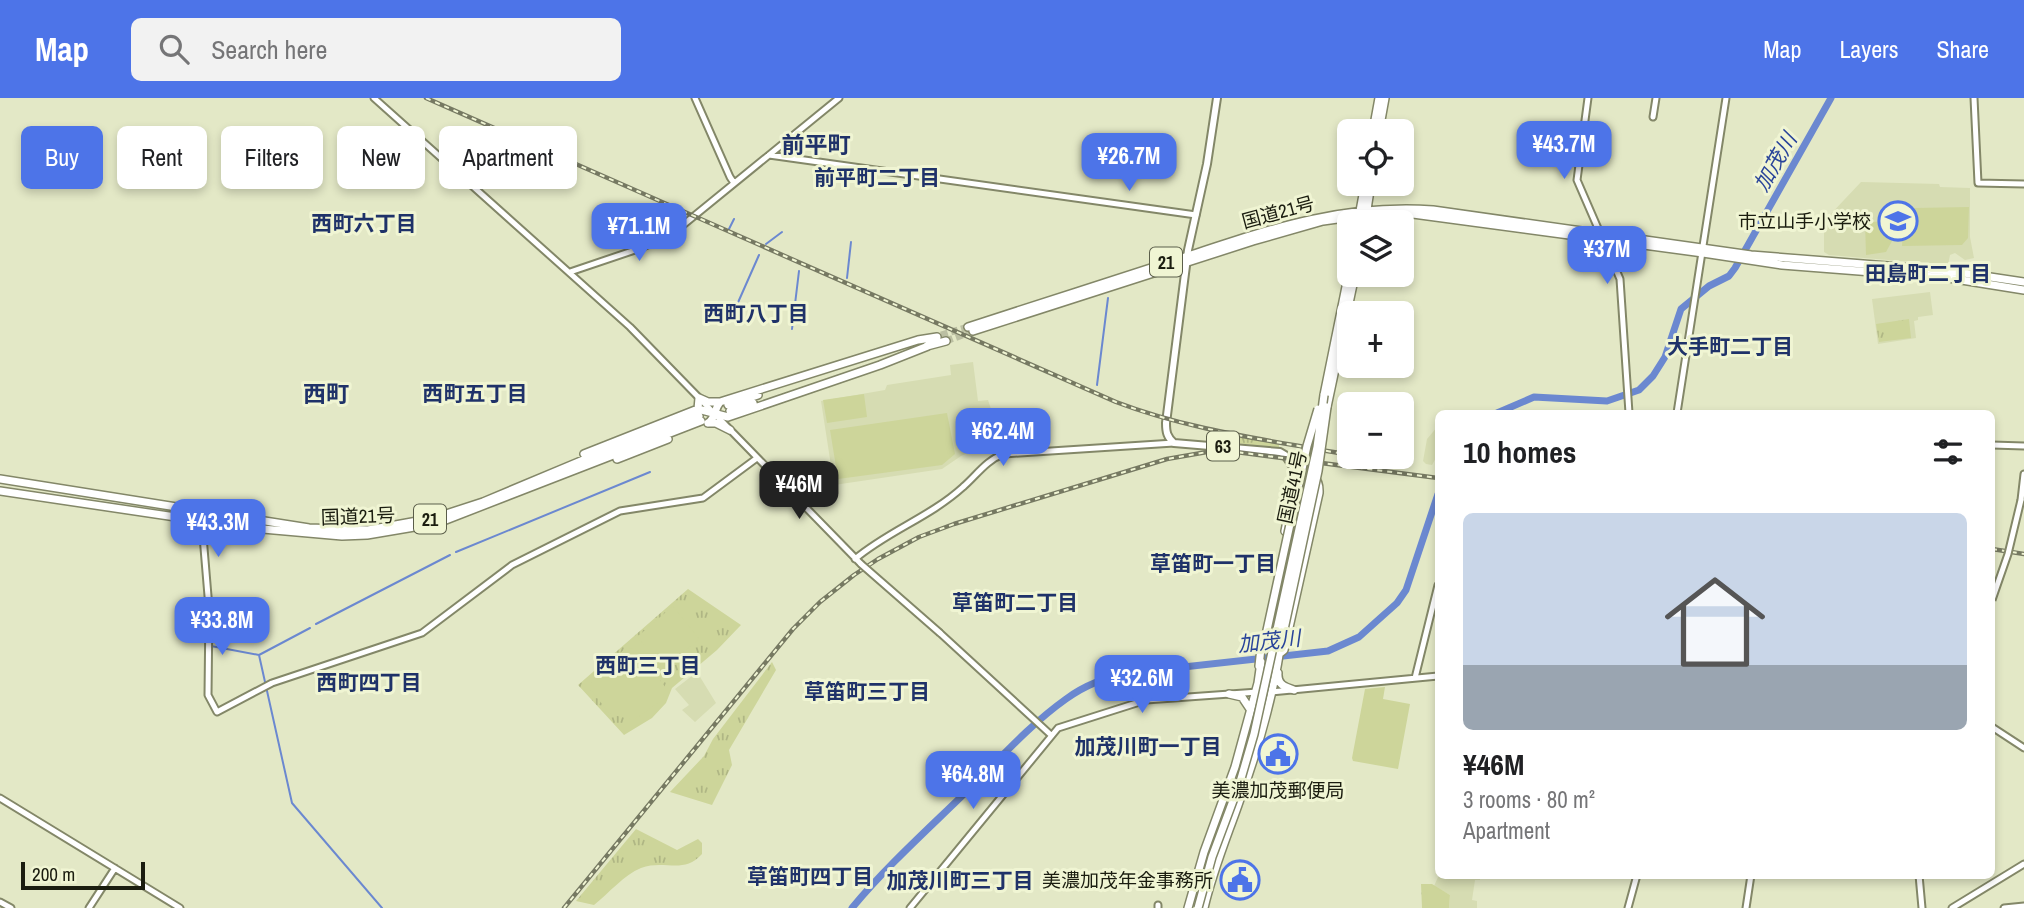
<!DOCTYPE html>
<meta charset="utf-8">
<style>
body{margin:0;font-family:"Archivo Narrow","Noto Sans JP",sans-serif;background:#f2f2f2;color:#202124;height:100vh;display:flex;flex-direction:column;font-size:26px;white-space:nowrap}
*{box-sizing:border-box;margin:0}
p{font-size:23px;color:#757577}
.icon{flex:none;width:38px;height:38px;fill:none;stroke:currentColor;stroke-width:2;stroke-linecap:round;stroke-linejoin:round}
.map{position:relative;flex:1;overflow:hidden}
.sheet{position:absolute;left:1435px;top:312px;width:560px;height:469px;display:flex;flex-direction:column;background:#fff;border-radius:10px;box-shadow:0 4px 10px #0003}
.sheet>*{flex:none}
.top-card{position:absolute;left:21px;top:28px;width:665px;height:63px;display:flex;gap:14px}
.buttons{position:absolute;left:1337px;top:21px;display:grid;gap:14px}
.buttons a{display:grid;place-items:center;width:77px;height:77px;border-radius:10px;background:#fff;box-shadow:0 4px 10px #0003;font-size:35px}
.scale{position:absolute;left:21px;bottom:18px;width:124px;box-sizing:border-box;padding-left:7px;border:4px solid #1b1d10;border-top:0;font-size:19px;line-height:24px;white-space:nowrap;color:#1b1d10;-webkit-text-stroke:5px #f0f5d3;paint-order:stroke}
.price{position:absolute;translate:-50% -60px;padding:0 16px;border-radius:14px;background:#4d74e8;color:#fff;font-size:23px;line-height:46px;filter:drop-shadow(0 2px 4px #0008)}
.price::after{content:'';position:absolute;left:50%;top:42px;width:21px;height:16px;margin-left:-10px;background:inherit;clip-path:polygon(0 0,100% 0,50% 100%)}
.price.active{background:#222;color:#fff}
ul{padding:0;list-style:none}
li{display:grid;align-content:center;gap:14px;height:371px;padding:0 28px}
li+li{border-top:2px solid #e0e0e0}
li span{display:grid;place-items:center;height:217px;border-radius:10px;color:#555}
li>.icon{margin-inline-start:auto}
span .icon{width:126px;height:126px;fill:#fffc;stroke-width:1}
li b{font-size:30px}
h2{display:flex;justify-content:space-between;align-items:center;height:84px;padding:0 28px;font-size:30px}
.pill{padding:0 24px;border-radius:10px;background:#fff;box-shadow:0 4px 10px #0003;font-size:24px;line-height:63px}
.pill.active{background:#4d74e8;color:#fff}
header{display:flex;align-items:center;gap:42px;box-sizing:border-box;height:98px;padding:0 35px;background:#4d74e8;color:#fff}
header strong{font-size:33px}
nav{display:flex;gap:38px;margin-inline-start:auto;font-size:24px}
.search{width:490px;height:63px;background:#f2f2f2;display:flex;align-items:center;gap:18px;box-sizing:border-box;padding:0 24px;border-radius:10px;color:#757577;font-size:26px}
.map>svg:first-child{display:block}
.built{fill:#d6dcb2}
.grass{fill:url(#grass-tufts)}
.pitch{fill:#cdd59a}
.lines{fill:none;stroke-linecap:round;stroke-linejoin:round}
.stream{stroke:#6b88d0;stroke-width:2}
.river{stroke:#6b88d0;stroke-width:7}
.highway-tunnel{stroke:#bbbfa2;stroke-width:7;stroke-dasharray:7 3.5;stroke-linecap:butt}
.secondary-casing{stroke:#838768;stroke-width:9}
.primary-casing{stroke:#838768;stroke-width:10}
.highway-casing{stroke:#838768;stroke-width:10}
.secondary{stroke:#fff;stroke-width:5}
.primary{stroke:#fff;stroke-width:6}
.highway{stroke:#fff;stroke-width:7}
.rail-casing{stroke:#767962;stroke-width:4.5}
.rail{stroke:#f0f5d3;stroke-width:2;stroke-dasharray:5;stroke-linecap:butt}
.secondary-bridge-casing{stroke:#838768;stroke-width:9;stroke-linecap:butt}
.highway-bridge-casing{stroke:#838768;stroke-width:10;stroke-linecap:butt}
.secondary-bridge{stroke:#fff;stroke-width:5}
.highway-bridge{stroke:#fff;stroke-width:7}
.labels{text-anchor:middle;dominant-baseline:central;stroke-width:6;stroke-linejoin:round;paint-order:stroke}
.shield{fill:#f0f5d3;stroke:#5b5e4a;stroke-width:2}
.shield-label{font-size:18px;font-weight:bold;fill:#1b1d10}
.street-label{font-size:19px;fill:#1b1d10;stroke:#f0f5d3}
.poi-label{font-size:19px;fill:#1b1d10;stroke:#f0f5d3;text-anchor:end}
.water-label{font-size:21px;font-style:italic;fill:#29449a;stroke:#f0f5d3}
.neighbourhood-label{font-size:21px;font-weight:bold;fill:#1f3269;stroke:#f0f5d3}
.quarter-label{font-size:23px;font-weight:bold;fill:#1f3269;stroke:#f0f5d3}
</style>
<header>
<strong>Map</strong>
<div class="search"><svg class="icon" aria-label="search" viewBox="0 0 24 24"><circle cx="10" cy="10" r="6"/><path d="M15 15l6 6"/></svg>Search here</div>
<nav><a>Map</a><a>Layers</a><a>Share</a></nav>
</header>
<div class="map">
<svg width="2024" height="810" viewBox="0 0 2024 810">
<defs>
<pattern id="grass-tufts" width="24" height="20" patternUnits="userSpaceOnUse" patternTransform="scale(1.75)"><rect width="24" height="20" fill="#cdd59a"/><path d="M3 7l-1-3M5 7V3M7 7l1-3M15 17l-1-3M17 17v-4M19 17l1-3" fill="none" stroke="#afb684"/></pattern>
</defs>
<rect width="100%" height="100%" fill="#e3e8c6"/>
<!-- built -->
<path class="built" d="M1861 84 1939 86 1940 89 1970 90V139L1974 160 1965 162 1955 155 1950 157 1948 167 1829 157 1824 154V127L1827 120Z
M1930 194 1933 217 1918 219V222L1914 223 1916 240 1878 246 1872 201Z
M973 264 978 303 988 302 993 317 984 320 991 347 977 355 974 352 961 358 942 371 834 387 821 303 885 292 887 287 951 277 950 267Z
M1438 328V356L1432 367 1426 366 1423 363 1427 341Z
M697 574 716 605 695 624 682 612 689 607 675 591Z
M1439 777H1480V782H1475L1472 802 1477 803V810H1449L1450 797 1434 788Z"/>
<!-- grass -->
<path class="grass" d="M1909 221 1911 240 1879 244 1876 226Z
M1219 336 1279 346V350L1218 343Z
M688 491 741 527 717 552 672 590 666 605 652 620 624 637 578 587Z
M772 564 776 572 729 652 732 667 712 707 670 694 704 658 713 641Z
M636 731 677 752 698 741 702 745V756C683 777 665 761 641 770 624 777 609 795 594 807L576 803Z
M1421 786H1432L1450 797 1449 810H1422Z"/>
<!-- pitch -->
<path class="pitch" d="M1969 109 1968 140 1962 147 1902 148 1904 122 1913 115 1914 110Z
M1903 123 1886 154 1866 157 1865 124Z
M864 296 867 319 827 325 823 302Z
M947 315 955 356 942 367 838 381 830 332Z
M673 508 699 541 665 570 637 539Z
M626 550 636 551 666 590 662 602 635 621 611 617 590 591 594 577Z
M1385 589 1383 601 1410 606 1398 671 1353 663 1352 660 1365 591Z"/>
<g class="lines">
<!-- stream -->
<path class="stream" d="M729 131 734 121
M766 146 782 134
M847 180 851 144
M736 209 759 157
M792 231 799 173
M1097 287 1108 200
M456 454 650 374
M316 526 450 457
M211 548 259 557 310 530
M259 557 292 705 382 810"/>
<!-- river -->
<path class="river" d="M1497 315 1534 299 1607 303 1639 292 1653 278 1665 259 1681 211 1709 188 1729 178 1735 170 1831 0
M852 810C886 769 926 733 964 696 997 664 1028 628 1066 601 1085 587 1106 579 1129 575L1328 553 1359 539 1397 505 1406 492 1438 396"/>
<!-- highway-tunnel -->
<path class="highway-tunnel" d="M941 237 968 229
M946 243 973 233"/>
<!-- secondary casing -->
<g class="secondary-casing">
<path id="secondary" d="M374 0 630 229 861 466
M695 0 730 79 734 85
M1588 0 1577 82 1620 181 1629 315
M1974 0 1978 85 2024 86
M1653 19 1656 0
M769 57 1196 117
M570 174 641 150 672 136 839 0
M1677 315 1726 0
M1992 347 2024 348
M2021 402 2024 376
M201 414 209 510 208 597 217 614 272 585 422 535 512 467 620 413 703 400 757 360
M855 461C888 433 930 419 963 389 977 377 986 362 1004 356L1174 345
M940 535 1051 637
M1415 580 1438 487
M1271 594 1438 578
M1992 629 2024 650
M0 700 180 810
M1919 777 1922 810
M0 804 11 810
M89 810 115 770
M910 810 1058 630 1146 602 1258 594
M1158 810V807
M1628 810 1637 777
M1746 810 1751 777
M1952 810 2024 766
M2004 810 2024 808"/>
</g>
<!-- primary casing -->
<g class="primary-casing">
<path id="primary" d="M1217 0 1207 66 1188 152 1166 325C1166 334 1167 339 1174 345L1280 354 1285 357 1295 372"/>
</g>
<!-- highway casing -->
<g class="highway-casing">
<path id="highway" d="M1373 33 1379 0
M1379 33 1385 0
M1358 124 1365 86
M1365 124 1371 86
M968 229C1041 205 1115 182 1188 158 1273 130 1342 106 1433 112L1751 157 1950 173 2024 184
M973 233 1253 143 1323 123 1366 117 1413 116 1703 155 1782 167 1949 180 2024 192
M927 248 946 243
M1324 297 1349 174
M728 307 758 297
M1327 309 1355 177
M698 311 728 319 880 267 928 248
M730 313 753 305
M708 325C716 320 714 311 720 304L918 242 937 239
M708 325H716L730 332
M584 356 698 311 699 300 708 304H720
M617 361 668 341
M0 381 309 430 368 432 434 420 483 404 588 360 699 318
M0 393 250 430 342 438 367 437 438 425 701 323
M1279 556 1284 552 1319 395C1320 377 1309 376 1295 372L1296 379 1285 433
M1259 568 1262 541
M1278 575C1277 586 1284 589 1294 592
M1229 596 1242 599 1250 611
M1188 810 1204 754 1235 669 1258 585 1261 564
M1204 810C1212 775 1226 741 1238 707 1256 657 1272 604 1280 551"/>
</g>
<!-- secondary -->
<use href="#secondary" class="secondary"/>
<!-- primary -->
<use href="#primary" class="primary"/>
<!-- highway -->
<use href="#highway" class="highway"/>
<!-- rail casing -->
<g class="rail-casing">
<path id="rail" d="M426 0 1116 304C1192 333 1270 342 1349 357
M1992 451 2024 456
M564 810 793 531 820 504 854 477 878 461 919 439 954 426 1167 361 1207 354H1236L1438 380"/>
</g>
<!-- rail -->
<use href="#rail" class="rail"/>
<!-- secondary-bridge casing -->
<g class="secondary-bridge-casing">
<path id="secondary-bridge" d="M861 466 940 535
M1992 502 2008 456 2021 402"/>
</g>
<!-- highway-bridge casing -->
<g class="highway-bridge-casing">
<path id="highway-bridge" d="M1264 546 1307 348 1318 311
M1280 550 1318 373 1327 309
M1198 810 1212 759 1240 684 1254 636 1317 349 1324 297"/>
</g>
<!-- secondary-bridge -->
<use href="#secondary-bridge" class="secondary-bridge"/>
<!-- highway-bridge -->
<use href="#highway-bridge" class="highway-bridge"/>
</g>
<!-- icons -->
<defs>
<g id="school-ring" transform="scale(2.0125)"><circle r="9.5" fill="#f0f5d3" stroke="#4d74e8" stroke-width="1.5"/><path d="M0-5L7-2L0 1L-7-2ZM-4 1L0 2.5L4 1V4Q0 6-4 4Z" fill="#4d74e8"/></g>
<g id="civic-ring" transform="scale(2.0125)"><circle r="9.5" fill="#f0f5d3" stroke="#4d74e8" stroke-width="1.5"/><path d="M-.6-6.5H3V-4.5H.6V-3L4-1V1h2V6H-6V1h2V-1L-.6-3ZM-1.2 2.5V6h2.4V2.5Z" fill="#4d74e8"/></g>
</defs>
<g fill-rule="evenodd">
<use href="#school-ring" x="1898" y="123"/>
<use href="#civic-ring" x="1278" y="656"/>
<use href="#civic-ring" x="1240" y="782"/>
</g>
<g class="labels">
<!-- shield labels -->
<g class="shield">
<rect x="1150" y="149.5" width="32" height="29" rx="5"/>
<rect x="1207" y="333.5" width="32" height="29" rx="5"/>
<rect x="414" y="406.5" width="32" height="29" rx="5"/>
</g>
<g class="shield-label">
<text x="1166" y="164">21</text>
<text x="1223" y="348">63</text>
<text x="430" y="421">21</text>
</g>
<!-- street labels -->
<g class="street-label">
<text transform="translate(1278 114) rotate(-15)">国道21号</text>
<text transform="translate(1292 389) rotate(-78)">国道41号</text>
<text transform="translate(358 418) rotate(-2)">国道21号</text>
</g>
<!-- poi labels -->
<g class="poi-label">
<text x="1871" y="123">市立山手小学校</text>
<text x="1278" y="692" text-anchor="middle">美濃加茂郵便局</text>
<text x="1213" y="782">美濃加茂年金事務所</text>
</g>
<!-- water labels -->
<g class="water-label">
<text transform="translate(1775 64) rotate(-60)">加茂川</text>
<text transform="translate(1269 543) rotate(-6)">加茂川</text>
</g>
<!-- neighbourhood labels -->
<g class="neighbourhood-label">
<text x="877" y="79">前平町二丁目</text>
<text x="364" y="125">西町六丁目</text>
<text x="1928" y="175">田島町二丁目</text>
<text x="756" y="215">西町八丁目</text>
<text x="1730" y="248">大手町二丁目</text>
<text x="475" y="295">西町五丁目</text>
<text x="1213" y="465">草笛町一丁目</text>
<text x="1015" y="504">草笛町二丁目</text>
<text x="648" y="567">西町三丁目</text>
<text x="369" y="584">西町四丁目</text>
<text x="867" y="593">草笛町三丁目</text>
<text x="1148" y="648">加茂川町一丁目</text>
<text x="810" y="778">草笛町四丁目</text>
<text x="960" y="782">加茂川町三丁目</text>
</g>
<!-- quarter labels -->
<g class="quarter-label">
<text x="816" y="46">前平町</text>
<text x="326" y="295">西町</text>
</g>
</g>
</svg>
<div class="buttons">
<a><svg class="icon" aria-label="locate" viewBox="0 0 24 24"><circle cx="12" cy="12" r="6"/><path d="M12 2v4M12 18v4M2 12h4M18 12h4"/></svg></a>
<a><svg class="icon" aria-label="layers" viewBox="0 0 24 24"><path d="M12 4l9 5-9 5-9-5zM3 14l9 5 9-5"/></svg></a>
<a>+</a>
<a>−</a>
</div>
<div class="scale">200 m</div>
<b class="price" style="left:1564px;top:83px">¥43.7M</b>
<b class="price" style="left:1129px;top:95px">¥26.7M</b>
<b class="price" style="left:639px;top:165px">¥71.1M</b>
<b class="price" style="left:1607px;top:188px">¥37M</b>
<b class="price" style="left:1003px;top:370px">¥62.4M</b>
<b class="price active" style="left:799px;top:423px">¥46M</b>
<b class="price" style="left:218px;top:461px">¥43.3M</b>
<b class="price" style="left:222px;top:559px">¥33.8M</b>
<b class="price" style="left:1142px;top:617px">¥32.6M</b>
<b class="price" style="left:973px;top:713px">¥64.8M</b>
<div class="top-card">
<a class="pill active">Buy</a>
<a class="pill">Rent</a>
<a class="pill">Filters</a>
<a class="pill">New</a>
<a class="pill">Apartment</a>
</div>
<section class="sheet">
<h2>10 homes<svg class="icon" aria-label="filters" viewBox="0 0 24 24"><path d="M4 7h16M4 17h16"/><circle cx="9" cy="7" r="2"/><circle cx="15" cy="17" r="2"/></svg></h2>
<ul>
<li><span style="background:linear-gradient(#c9d6e8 70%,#9aa5b1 0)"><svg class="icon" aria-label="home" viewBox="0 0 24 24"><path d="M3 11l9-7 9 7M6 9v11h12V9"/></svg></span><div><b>¥46M</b><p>3 rooms · 80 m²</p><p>Apartment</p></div></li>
</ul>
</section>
</div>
